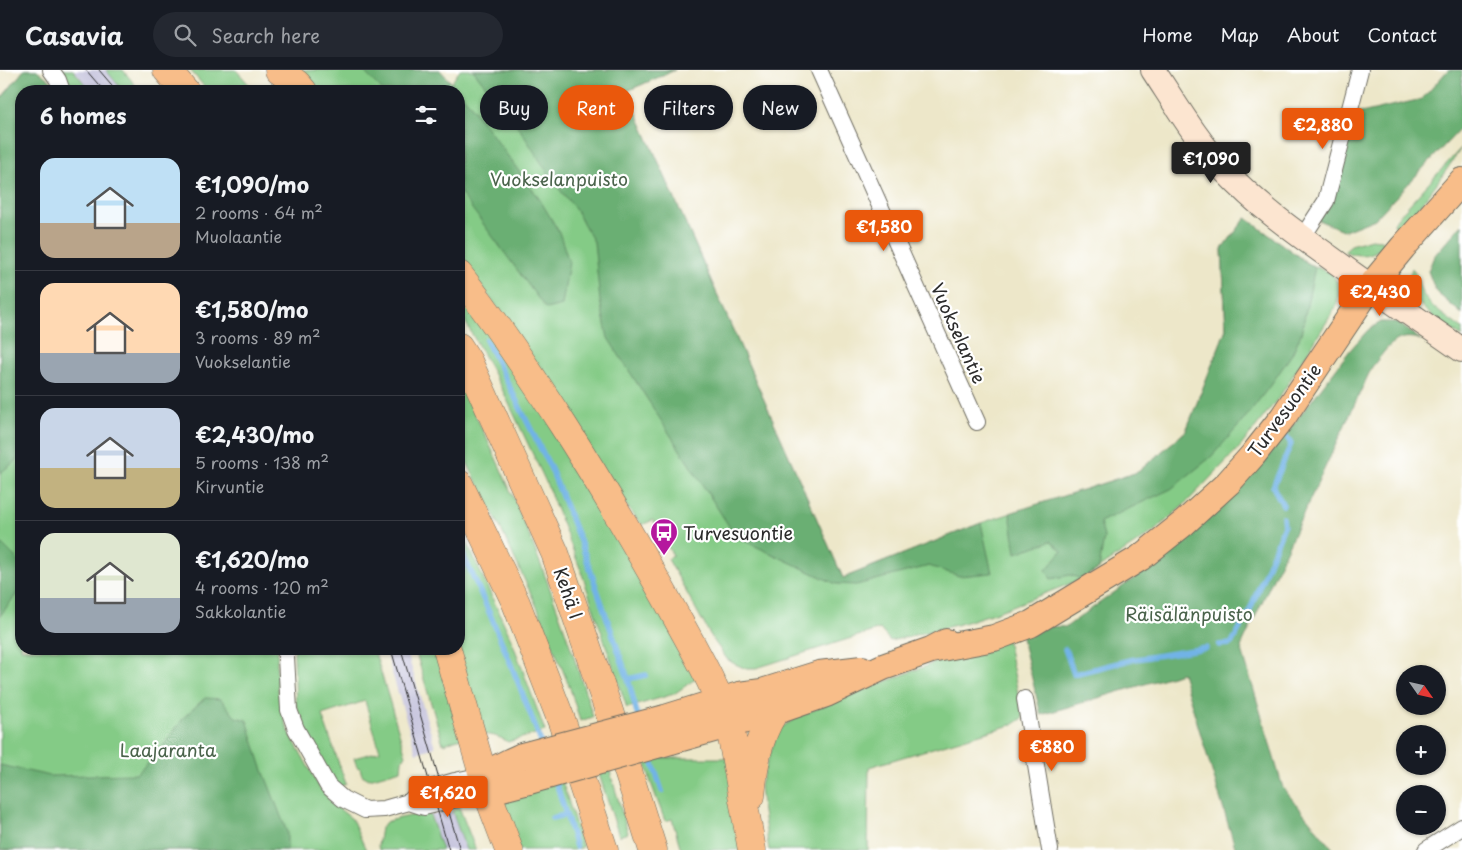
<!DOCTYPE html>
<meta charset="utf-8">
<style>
body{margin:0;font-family:"Playpen Sans",sans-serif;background:#242831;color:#f1f3f6;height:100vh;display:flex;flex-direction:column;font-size:19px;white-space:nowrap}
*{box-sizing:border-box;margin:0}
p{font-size:16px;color:#9ea1a6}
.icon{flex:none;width:28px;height:28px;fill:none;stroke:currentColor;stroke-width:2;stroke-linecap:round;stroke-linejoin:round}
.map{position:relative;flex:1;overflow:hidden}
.details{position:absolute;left:15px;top:15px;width:450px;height:570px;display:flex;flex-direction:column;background:#171b24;border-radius:20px;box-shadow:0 1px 4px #0004}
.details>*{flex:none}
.banner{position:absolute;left:480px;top:15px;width:475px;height:45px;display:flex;gap:10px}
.needle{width:32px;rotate:124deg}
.tools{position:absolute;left:1396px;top:595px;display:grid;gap:10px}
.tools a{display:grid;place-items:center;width:50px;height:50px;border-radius:50%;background:#171b24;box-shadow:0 1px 4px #0004;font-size:25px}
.price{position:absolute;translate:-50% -42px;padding:0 11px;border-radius:5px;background:#ea580c;color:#fff;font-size:16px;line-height:32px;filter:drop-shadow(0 1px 2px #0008)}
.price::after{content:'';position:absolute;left:50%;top:30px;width:15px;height:11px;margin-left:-8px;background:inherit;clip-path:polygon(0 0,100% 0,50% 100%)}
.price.active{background:#222;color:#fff}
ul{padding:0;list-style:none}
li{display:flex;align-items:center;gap:15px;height:125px;padding:0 25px}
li+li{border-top:1px solid #363941}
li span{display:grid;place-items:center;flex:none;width:140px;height:100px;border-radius:15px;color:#555}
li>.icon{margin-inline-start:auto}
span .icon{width:60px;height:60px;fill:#fffc;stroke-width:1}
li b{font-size:21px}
h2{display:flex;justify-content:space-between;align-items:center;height:60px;padding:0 25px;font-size:21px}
.chip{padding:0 18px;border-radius:22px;background:#171b24;box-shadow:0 1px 4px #0004;font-size:18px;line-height:45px}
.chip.active{background:#ea580c;color:#fff}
header{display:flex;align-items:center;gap:30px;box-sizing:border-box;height:70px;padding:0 25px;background:#171b24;border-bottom:1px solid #363941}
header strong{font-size:24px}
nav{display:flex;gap:28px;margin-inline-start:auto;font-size:18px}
.search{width:350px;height:45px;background:#242831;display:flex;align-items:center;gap:12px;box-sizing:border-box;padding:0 18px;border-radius:28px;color:#9ea1a6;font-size:19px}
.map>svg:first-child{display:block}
.industrial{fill:#c3c1db}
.green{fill:#84cb86;stroke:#587b58}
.forest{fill:#6baf73;stroke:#4b6d4f}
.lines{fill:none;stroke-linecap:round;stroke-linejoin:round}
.stream{stroke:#71b3e6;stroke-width:5.5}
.street-casing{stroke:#6f6d62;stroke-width:18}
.secondary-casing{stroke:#6f6d62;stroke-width:26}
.primary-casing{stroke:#6f6d62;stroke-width:28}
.highway-casing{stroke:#6f6d62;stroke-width:29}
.street{stroke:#fff;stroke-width:16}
.secondary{stroke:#fce5d0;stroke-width:24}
.primary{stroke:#f8bd89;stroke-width:26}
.highway{stroke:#f8bd89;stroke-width:28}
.tram{stroke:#2b2b2b;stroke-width:1}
.primary-bridge-casing{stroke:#6f6d62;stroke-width:28;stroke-linecap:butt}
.primary-bridge{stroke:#f8bd89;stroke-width:26}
.labels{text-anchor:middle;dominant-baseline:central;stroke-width:4.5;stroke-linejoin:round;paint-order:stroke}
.park-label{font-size:18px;fill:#4a634b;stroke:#fff}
.street-label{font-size:18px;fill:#2b2b2b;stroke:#fff}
.poi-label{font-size:18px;fill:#2b2b2b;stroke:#fff;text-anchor:start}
</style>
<header>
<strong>Casavia</strong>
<div class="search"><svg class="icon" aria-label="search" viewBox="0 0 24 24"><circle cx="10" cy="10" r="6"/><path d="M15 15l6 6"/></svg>Search here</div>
<nav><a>Home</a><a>Map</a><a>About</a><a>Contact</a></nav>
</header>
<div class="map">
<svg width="1462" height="780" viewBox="0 0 1462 780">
<rect width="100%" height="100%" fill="#fff"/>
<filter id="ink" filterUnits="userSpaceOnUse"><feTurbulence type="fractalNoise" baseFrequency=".02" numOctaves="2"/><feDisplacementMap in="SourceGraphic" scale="10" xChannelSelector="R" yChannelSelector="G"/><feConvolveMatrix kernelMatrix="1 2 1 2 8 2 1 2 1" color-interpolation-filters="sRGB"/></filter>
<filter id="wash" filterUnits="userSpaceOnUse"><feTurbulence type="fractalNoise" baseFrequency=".0096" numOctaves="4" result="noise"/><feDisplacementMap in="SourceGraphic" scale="20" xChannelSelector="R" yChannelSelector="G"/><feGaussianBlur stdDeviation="1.12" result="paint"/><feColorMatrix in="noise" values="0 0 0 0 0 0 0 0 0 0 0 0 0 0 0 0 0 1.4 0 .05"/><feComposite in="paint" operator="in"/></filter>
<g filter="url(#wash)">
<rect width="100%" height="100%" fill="#ede7c9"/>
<!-- industrial -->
<path class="industrial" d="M74 0H106L123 21H91Z
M385 579H406L435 677 416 683Z
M452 741 466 780H442L431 745Z"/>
<!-- green -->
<path class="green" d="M24 0H37L21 21V579H278C275 605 277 634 288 659 297 678 309 697 319 717L332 733 352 749 366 780H0V30Z
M60 0H73L91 21H71L66 8Z
M106 0H123L140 21H123Z
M190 0H236L255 21H208Z
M298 0H362L383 21H318Z
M460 0H675L627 21 843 508 981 453 1138 402 1186 361 1226 259 1222 179 1246 148 1306 192 1315 197 1329 202 1334 207 1338 214 1339 223 1337 233 1331 245 1280 326 1240 377 1184 435 1153 462 1082 509 997 542 960 554 890 571 880 559 766 595 756 598H744L733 593 727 589 712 568 668 489 673 486 653 450 642 455 617 424 509 253 459 187V21H446Z
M1461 78C1442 108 1421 135 1397 162L1394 153 1397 148Z
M1371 169 1381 170 1386 173C1375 186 1359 188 1344 181L1351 175Z
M1412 198C1418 206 1418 216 1423 224 1431 239 1449 248 1462 259V267C1441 251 1398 230 1412 198Z
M459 216 525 309 698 607 674 624 627 638 580 498 545 410 504 323 459 240Z
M459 313C515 420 558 532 593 647L580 651 570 618 538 539 500 457 459 377Z
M459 455 512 571 545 661 508 672C498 666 491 664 480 665L459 579Z
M1007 569 1023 648 1014 654 869 697 868 780H769L762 736 760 715 776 666 782 657 801 645 864 620 931 594Z
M295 579H374L406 686 402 690 401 700 369 709 362 705 360 698 357 697 354 688 380 681 365 631 322 645 346 714 339 717 327 704 296 636 294 584Z
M415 579H435L461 668 443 674Z
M644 688H728L744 780H681L672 749 665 751 651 713Z
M609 698 628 763 619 766 598 701Z
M562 711 583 777 575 780H519L503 731Z
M459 737 475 778 476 780H466L452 741Z
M429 742 442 780H379L378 776 381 758 386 752 396 749Z"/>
<!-- forest -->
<path class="forest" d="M24 0H37L51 11 54 21H21V387L0 403V30Z
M362 0H440L459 21H383Z
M473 0H675L627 21 843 508 981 453 992 503 959 506 929 496 856 515 836 514 736 467 608 268 600 231 594 172 574 137 555 114 519 58Z
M1448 0H1462V57L1375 149 1345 161 1318 150 1352 45 1422 29Z
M459 21 469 33 540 130 559 162 569 192 562 235 546 239 459 121Z
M1246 148 1306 192 1315 197 1301 264 1292 284 1272 313 1242 352 1211 387 1171 419 1100 452 1104 467 1099 499 1082 509 1070 505 1051 509 1046 500 1062 481 1051 471 1016 483 1010 443 1138 402 1186 361 1226 259 1222 179Z
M1462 154V244L1436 222 1428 201 1434 186Z
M1381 252H1397L1421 270C1395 261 1387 279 1372 297L1241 577 1283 718 1334 780H1236L1182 603 1041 645 1021 564 1044 556 1066 557 1165 486 1234 422 1292 356 1351 279 1368 260Z
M0 472 21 493V518L0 546Z
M205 628 221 629 235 647 247 650 261 695 287 762V780H0V695L50 706 137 704 163 676 185 646Z"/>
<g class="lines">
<!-- stream -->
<path class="stream" d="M486 270 551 399 582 476 628 609 638 647
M1283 435 1273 417 1291 374 1287 367
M459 476C490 541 517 607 542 675
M1219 575 1231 574 1249 542 1284 456 1283 448
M1065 579 1074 604 1130 590 1206 578
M628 609 646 605
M650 685 662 721
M555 709 576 777
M552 748 565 745"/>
</g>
</g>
<g filter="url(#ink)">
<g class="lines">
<!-- street casing -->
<g class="street-casing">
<path id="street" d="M51 0 58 10 62 21
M819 0 977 352
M1302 168 1326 131 1360 0
M287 579 286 587 289 640 296 659 328 716 343 729 365 740 384 739 409 732 421 721 455 711 483 705
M1025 629 1050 780
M409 732 424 737 487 722
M1426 780 1462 757"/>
</g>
<!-- secondary casing -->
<g class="secondary-casing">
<path id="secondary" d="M1153 0C1176 35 1197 71 1226 102 1257 135 1292 160 1328 186 1372 218 1417 249 1462 280"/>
</g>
<!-- primary casing -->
<g class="primary-casing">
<path id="primary" d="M931 580 994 568 1031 554 1140 488 1184 453 1228 413 1253 385 1283 347 1370 217 1403 177 1462 111
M665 648 739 625 762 622 819 604 862 599
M671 671 774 642 826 624 883 597 931 580 946 572
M483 705 511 691 522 686
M487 722 529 711"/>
</g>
<!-- highway casing -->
<g class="highway-casing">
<path id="highway" d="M167 0 185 21
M279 0 297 14 303 21
M459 205C496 252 530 304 563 355 599 411 633 469 666 528 690 573 719 618 732 668L752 780
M459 277 468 291 555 483 608 638 653 780
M459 414 516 533 562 652 604 780
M447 579 483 705 487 722 509 780
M751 726C754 694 757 670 774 642"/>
</g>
<!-- street -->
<use href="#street" class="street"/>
<!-- secondary -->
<use href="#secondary" class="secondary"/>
<!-- primary -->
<use href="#primary" class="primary"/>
<!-- highway -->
<use href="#highway" class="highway"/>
<!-- tram -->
<path class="tram" d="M86 0 104 21
M99 0 117 21
M391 579 449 780
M401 579 460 780"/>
<!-- primary-bridge casing -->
<g class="primary-bridge-casing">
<path id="primary-bridge" d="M522 686 665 648
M529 711 671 671"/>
</g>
<!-- primary-bridge -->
<use href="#primary-bridge" class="primary-bridge"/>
</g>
</g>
<!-- icons -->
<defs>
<g id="bus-pin" transform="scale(1.4375)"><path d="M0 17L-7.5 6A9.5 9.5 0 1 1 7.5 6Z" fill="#b5179e" stroke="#fff"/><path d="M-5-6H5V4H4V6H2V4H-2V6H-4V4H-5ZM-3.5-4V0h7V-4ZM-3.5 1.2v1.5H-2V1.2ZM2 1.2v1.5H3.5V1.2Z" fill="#fff"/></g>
</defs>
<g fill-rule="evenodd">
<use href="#bus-pin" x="664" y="462"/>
</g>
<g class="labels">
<!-- park labels -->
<g class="park-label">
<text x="559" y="108">Vuokselanpuisto</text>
<text x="1189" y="543">Räisälänpuisto</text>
<text x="168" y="679">Laajaranta</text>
</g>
<!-- street labels -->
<g class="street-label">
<text transform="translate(959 263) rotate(66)">Vuokselantie</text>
<text transform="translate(1284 340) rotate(-54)">Turvesuontie</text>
<text transform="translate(569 523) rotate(71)">Kehä I</text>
</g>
<!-- poi labels -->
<g class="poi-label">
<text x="683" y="462">Turvesuontie</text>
</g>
</g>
</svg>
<div class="tools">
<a><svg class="needle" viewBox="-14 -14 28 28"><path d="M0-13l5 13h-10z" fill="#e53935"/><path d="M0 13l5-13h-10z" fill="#9ea1a6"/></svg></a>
<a>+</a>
<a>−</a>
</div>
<b class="price" style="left:1323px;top:80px">€2,880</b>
<b class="price active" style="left:1211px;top:114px">€1,090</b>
<b class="price" style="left:884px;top:182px">€1,580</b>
<b class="price" style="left:1380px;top:247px">€2,430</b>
<b class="price" style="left:1052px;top:702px">€880</b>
<b class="price" style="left:448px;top:748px">€1,620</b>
<div class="banner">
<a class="chip">Buy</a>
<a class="chip active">Rent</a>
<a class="chip">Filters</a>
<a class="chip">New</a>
</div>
<section class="details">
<h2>6 homes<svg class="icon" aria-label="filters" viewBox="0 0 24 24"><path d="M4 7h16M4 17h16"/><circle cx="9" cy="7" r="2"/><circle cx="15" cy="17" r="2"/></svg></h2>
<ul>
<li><span style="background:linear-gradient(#bfe0f5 65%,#b9a48a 0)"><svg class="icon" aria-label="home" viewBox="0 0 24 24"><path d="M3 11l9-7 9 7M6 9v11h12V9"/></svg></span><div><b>€1,090/mo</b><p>2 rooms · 64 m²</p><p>Muolaantie</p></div></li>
<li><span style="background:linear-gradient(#ffd9b3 70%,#9aa5b1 0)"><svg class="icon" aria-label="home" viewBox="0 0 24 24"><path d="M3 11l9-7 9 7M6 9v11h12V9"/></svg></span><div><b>€1,580/mo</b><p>3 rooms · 89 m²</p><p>Vuokselantie</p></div></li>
<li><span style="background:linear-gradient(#c9d6e8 60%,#c2b280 0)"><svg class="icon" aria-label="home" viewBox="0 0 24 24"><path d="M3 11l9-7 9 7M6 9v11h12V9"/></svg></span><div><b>€2,430/mo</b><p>5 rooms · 138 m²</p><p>Kirvuntie</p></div></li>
<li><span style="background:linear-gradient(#dfe7d0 65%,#9aa5b1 0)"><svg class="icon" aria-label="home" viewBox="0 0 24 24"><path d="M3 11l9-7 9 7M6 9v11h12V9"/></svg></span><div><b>€1,620/mo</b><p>4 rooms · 120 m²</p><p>Sakkolantie</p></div></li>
</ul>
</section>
</div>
